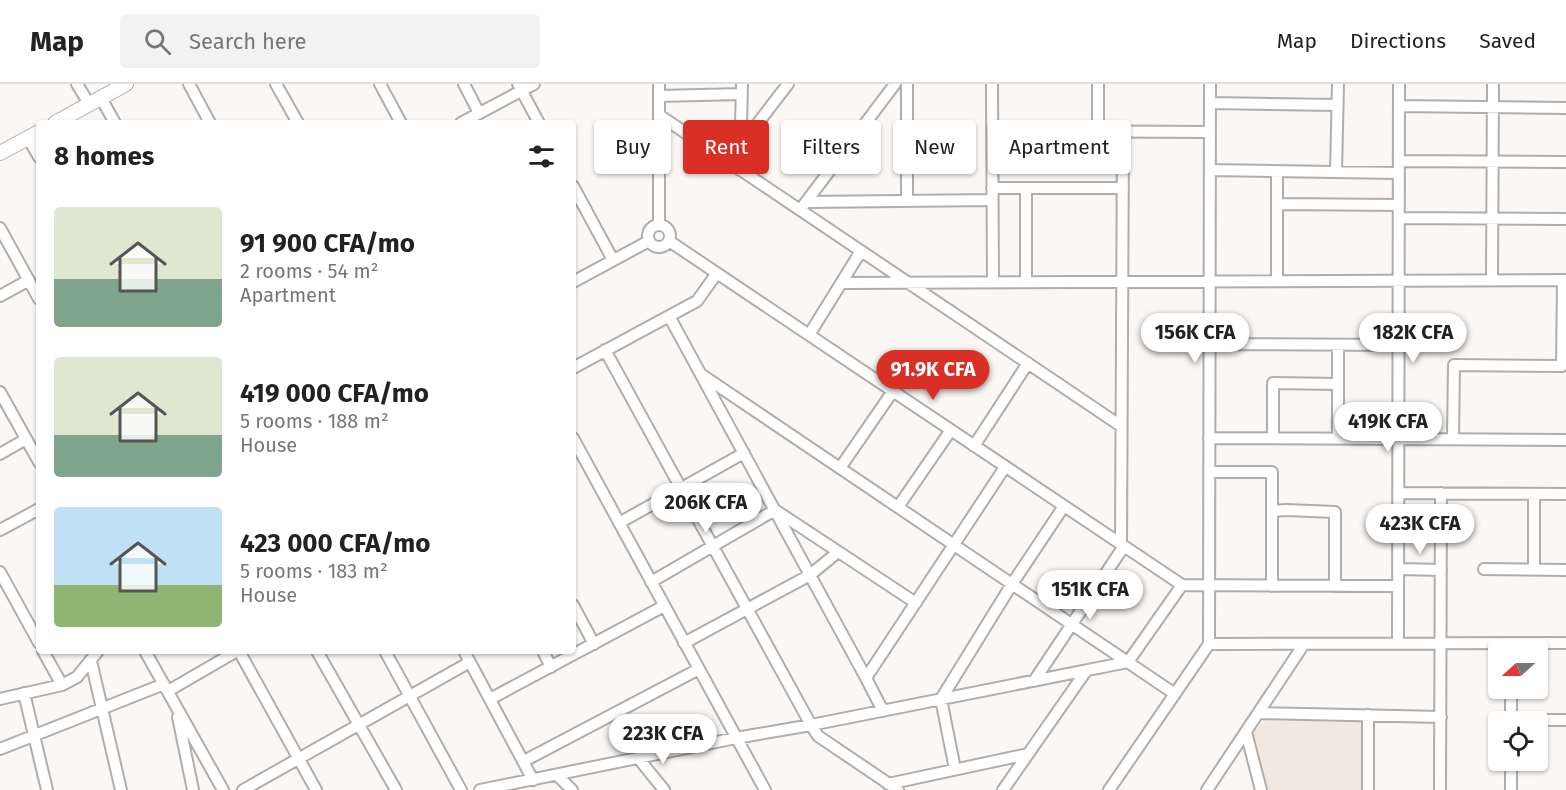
<!DOCTYPE html>
<meta charset="utf-8">
<style>
body{margin:0;font-family:"Fira Sans",sans-serif;background:#f2f2f2;color:#222;height:100vh;display:flex;flex-direction:column;font-size:22px;white-space:nowrap}
*{box-sizing:border-box;margin:0}
p{font-size:20px;color:#767676}
.icon{flex:none;width:33px;height:33px;fill:none;stroke:currentColor;stroke-width:2;stroke-linecap:round;stroke-linejoin:round}
.map{position:relative;flex:1;overflow:hidden}
.panel{position:absolute;left:36px;top:36px;width:540px;height:534px;display:flex;flex-direction:column;background:#fff;border-radius:6px;box-shadow:0 2px 4px #0004}
.panel>*{flex:none}
.top-card{position:absolute;left:594px;top:36px;width:570px;height:54px;display:flex;gap:12px}
.needle{width:39px;rotate:249deg}
.controls{position:absolute;left:1488px;top:555px;display:grid;gap:12px}
.controls a{display:grid;place-items:center;width:60px;height:60px;border-radius:6px;background:#fff;box-shadow:0 2px 4px #0004;font-size:30px}
.price{position:absolute;translate:-50% -51px;padding:0 14px;border-radius:21px;background:#fff;color:#222;font-size:20px;line-height:39px;filter:drop-shadow(0 2px 3px #0008)}
.price::after{content:'';position:absolute;left:50%;top:36px;width:18px;height:14px;margin-left:-9px;background:inherit;clip-path:polygon(0 0,100% 0,50% 100%)}
.price.active{background:#d93025;color:#fff}
ul{padding:0;list-style:none}
li{display:flex;align-items:center;gap:18px;height:150px;padding:0 18px}
li span{display:grid;place-items:center;flex:none;width:168px;height:120px;border-radius:6px;color:#555}
li>.icon{margin-inline-start:auto}
span .icon{width:72px;height:72px;fill:#fffc;stroke-width:1}
li b{font-size:26px}
h2{display:flex;justify-content:space-between;align-items:center;height:72px;padding:0 18px;font-size:26px}
.chip{padding:0 21px;border-radius:6px;background:#fff;box-shadow:0 2px 4px #0004;font-size:21px;line-height:54px}
.chip.active{background:#d93025;color:#fff}
header{display:flex;align-items:center;gap:36px;box-sizing:border-box;height:84px;padding:0 30px;background:#fff;border-bottom:2px solid #e0e0e0}
header strong{font-size:28px}
nav{display:flex;gap:33px;margin-inline-start:auto;font-size:21px}
.search{width:420px;height:54px;background:#f2f2f2;display:flex;align-items:center;gap:15px;box-sizing:border-box;padding:0 21px;border-radius:6px;color:#767676;font-size:22px}
.map>svg:first-child{display:block}
.built{fill:#f3e8e1}
.lines{fill:none;stroke-linecap:round;stroke-linejoin:round}
.minor-casing{stroke:#b1adaa;stroke-width:14}
.tertiary-casing{stroke:#b1adaa;stroke-width:16}
.minor{stroke:#fff;stroke-width:10}
.tertiary{stroke:#fff;stroke-width:14}
</style>
<header>
<strong>Map</strong>
<div class="search"><svg class="icon" aria-label="search" viewBox="0 0 24 24"><circle cx="10" cy="10" r="6"/><path d="M15 15l6 6"/></svg>Search here</div>
<nav><a>Map</a><a>Directions</a><a>Saved</a></nav>
</header>
<div class="map">
<svg width="1566" height="706" viewBox="0 0 1566 706">
<rect width="100%" height="100%" fill="#fbf7f4"/>
<!-- built -->
<path class="built" d="M1264 636 1362 638V706H1268L1253 649Z"/>
<g class="lines">
<!-- minor casing -->
<g class="minor-casing">
<path id="minor" d="M77 0 89 20
M189 0 210 39
M276 0 298 39
M380 0 401 39
M464 0 479 29
M518 0 539 39
M992 0 993 198
M1098 0V47
M659 12 742 10
M101 14 115 39
M1210 19 1337 21
M1399 22 1566 24
M659 31 1121 342
M461 39 534 0
M992 47 1210 48
M28 54 39 73
M741 61 788 0
M1399 77 1566 78
M740 86 742 0
M1210 86 1399 89
M1277 87V197
M1336 88 1338 0
M573 102 613 176
M992 104H1123
M907 116V0
M807 118 992 116
M1277 120 1399 121
M803 122 895 0
M1399 134 1566 135
M659 140V0
M648 152a11 11 0 1 1 22 0a11 11 0 1 1-22 0Z
M0 144 39 215
M669 157 1182 501 1398 502
M1492 196 1493 0
M1026 197V104
M573 198 649 157
M841 199 1566 196
M0 212 29 196
M669 232 866 594 883 627
M809 251 861 167
M1210 260 1399 261
M605 266 811 641 818 652 898 706
M573 284 697 217 717 189
M702 291 1175 610
M0 308 39 378
M573 354 765 706
M1209 354 1566 356
M1273 354V299L1338 300
M1338 355V261
M1453 355 1454 281 1562 282 1563 196
M974 362 1028 279
M0 370 26 355
M840 384 893 307
M1209 388H1272V502
M1398 409 1566 410
M1534 410V485
M898 423 951 346
M1272 427 1286 426 1335 428V502
M619 439 744 369
M0 446 39 425
M1121 460 1123 47
M1398 485 1441 486
M1484 485 1566 486
M0 488 39 559
M651 498 775 426 916 519
M573 521 594 560
M684 559 810 491 838 468
M1398 559 1399 0
M1209 560 1566 559
M43 567 62 601
M145 567 223 706
M239 567 316 706
M317 567 396 706
M385 567 461 706
M464 567 533 696
M543 567 551 583
M91 577 121 706
M866 594 1005 383
M1034 597 1124 462
M1511 604V638
M168 607 237 567
M24 609 47 706
M0 615 62 601 77 593 98 567
M490 615 664 522
M1258 629 1441 633
M1368 631V706
M178 633 193 706
M1511 636H1566
M1246 648 1261 706
M0 665 164 600
M639 675 664 706
M524 677 699 585
M955 685 941 615 1012 500 1064 422
M557 691 572 706
M888 700 1028 670
M243 706 470 578
M480 706 736 654 811 641 1128 578 1182 501
M1003 706 1086 587
M1109 706 1209 560 1210 0
M1207 706 1304 560
M1440 706 1441 409
M1511 706V676"/>
</g>
<!-- tertiary casing -->
<g class="tertiary-casing">
<path id="tertiary" d="M55 39 126 0
M0 69 39 48"/>
</g>
<!-- minor -->
<use href="#minor" class="minor"/>
<!-- tertiary -->
<use href="#tertiary" class="tertiary"/>
</g>
</svg>
<div class="controls">
<a><svg class="needle" viewBox="-14 -14 28 28"><path d="M0-13l5 13h-10z" fill="#e53935"/><path d="M0 13l5-13h-10z" fill="#767676"/></svg></a>
<a><svg class="icon" aria-label="locate" viewBox="0 0 24 24"><circle cx="12" cy="12" r="6"/><path d="M12 2v4M12 18v4M2 12h4M18 12h4"/></svg></a>
</div>
<b class="price" style="left:1195px;top:280px">156K CFA</b>
<b class="price" style="left:1413px;top:280px">182K CFA</b>
<b class="price active" style="left:933px;top:317px">91.9K CFA</b>
<b class="price" style="left:1388px;top:369px">419K CFA</b>
<b class="price" style="left:706px;top:450px">206K CFA</b>
<b class="price" style="left:1420px;top:471px">423K CFA</b>
<b class="price" style="left:1090px;top:537px">151K CFA</b>
<b class="price" style="left:663px;top:681px">223K CFA</b>
<div class="top-card">
<a class="chip">Buy</a>
<a class="chip active">Rent</a>
<a class="chip">Filters</a>
<a class="chip">New</a>
<a class="chip">Apartment</a>
</div>
<section class="panel">
<h2>8 homes<svg class="icon" aria-label="filters" viewBox="0 0 24 24"><path d="M4 7h16M4 17h16"/><circle cx="9" cy="7" r="2"/><circle cx="15" cy="17" r="2"/></svg></h2>
<ul>
<li><span style="background:linear-gradient(#dfe7d0 60%,#7fa58c 0)"><svg class="icon" aria-label="home" viewBox="0 0 24 24"><path d="M3 11l9-7 9 7M6 9v11h12V9"/></svg></span><div><b>91 900 CFA/mo</b><p>2 rooms · 54 m²</p><p>Apartment</p></div></li>
<li><span style="background:linear-gradient(#dfe7d0 65%,#7fa58c 0)"><svg class="icon" aria-label="home" viewBox="0 0 24 24"><path d="M3 11l9-7 9 7M6 9v11h12V9"/></svg></span><div><b>419 000 CFA/mo</b><p>5 rooms · 188 m²</p><p>House</p></div></li>
<li><span style="background:linear-gradient(#bfe0f5 65%,#8fb573 0)"><svg class="icon" aria-label="home" viewBox="0 0 24 24"><path d="M3 11l9-7 9 7M6 9v11h12V9"/></svg></span><div><b>423 000 CFA/mo</b><p>5 rooms · 183 m²</p><p>House</p></div></li>
</ul>
</section>
</div>
